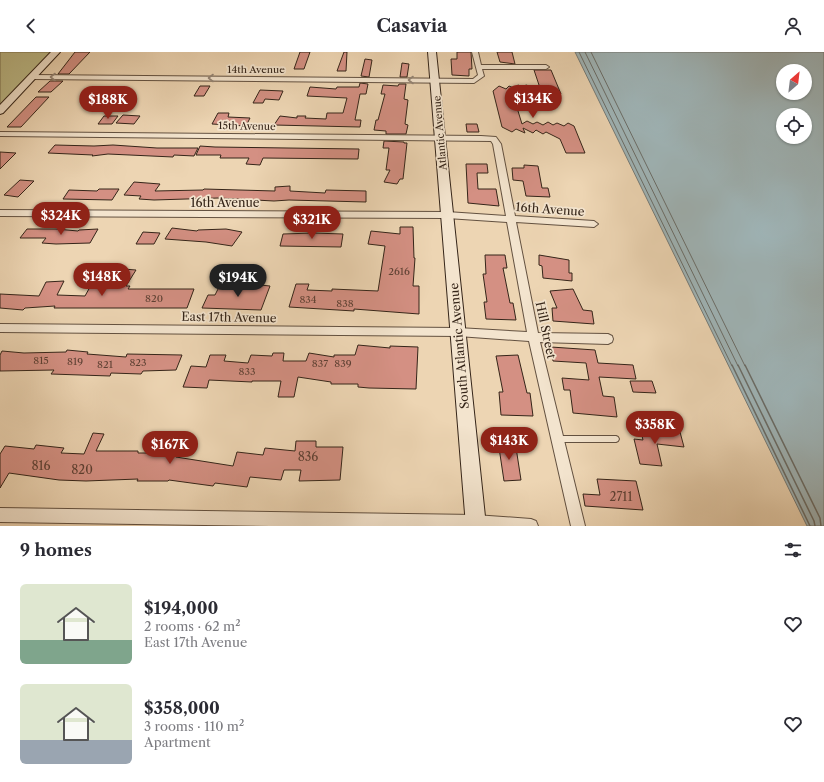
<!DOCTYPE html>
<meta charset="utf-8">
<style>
body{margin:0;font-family:"Libre Caslon Text",serif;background:#f7f7f7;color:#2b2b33;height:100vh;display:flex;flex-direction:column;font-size:15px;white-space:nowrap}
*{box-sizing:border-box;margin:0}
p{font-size:13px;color:#7c7c81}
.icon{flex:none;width:22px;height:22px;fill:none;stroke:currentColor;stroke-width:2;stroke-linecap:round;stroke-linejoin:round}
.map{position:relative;height:474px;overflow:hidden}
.panel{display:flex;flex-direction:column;background:#fff;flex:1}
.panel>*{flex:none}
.needle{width:26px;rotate:28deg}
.buttons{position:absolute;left:776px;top:12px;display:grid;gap:8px}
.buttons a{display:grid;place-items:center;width:36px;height:36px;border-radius:50%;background:#fff;box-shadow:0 1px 3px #0004;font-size:20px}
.price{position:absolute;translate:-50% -34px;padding:0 9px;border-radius:14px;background:#8f2418;color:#fff;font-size:13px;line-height:26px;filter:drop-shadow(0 1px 2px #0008)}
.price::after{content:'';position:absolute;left:50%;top:24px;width:12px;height:9px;margin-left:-6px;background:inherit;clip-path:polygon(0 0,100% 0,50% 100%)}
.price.active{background:#222;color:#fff}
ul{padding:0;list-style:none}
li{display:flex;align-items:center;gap:12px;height:100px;padding:0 20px}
li span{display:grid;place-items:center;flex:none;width:112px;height:80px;border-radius:6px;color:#555}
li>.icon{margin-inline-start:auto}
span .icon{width:48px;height:48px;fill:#fffc;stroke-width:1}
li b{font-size:17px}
h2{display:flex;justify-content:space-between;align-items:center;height:48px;padding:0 20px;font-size:17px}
header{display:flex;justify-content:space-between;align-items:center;height:52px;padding:0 20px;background:#fff;font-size:18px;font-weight:700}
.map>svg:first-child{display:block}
.green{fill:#bebc89;stroke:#7a7051}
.water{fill:#9fb5b8;stroke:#757b78;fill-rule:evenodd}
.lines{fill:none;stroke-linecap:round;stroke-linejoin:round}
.shore-far1{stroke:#6a6d68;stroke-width:1}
.shore{stroke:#6a6d68;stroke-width:1.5}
.building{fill:#d49083;stroke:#352519}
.lane-casing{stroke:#635140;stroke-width:2}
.street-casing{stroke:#635140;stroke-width:2}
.secondary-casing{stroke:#352519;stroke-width:2}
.lane{fill:#f3e4ce;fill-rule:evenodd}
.street{fill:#f3e4ce;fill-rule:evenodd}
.secondary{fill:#f3e4ce;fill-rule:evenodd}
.oneway{stroke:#948474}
.labels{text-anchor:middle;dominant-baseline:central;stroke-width:3.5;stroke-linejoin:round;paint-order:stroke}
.far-street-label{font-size:10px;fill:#352519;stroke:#f3e4ce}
.number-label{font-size:10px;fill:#5d4034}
.street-label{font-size:12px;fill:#352519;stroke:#f3e4ce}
.near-number-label{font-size:12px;fill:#5d4034}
</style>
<header><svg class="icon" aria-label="back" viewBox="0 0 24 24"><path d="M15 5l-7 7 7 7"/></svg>Casavia<svg class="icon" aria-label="person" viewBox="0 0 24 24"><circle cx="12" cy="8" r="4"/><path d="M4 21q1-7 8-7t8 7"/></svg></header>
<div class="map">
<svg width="824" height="474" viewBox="0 0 824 474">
<rect width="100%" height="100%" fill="#edd5b3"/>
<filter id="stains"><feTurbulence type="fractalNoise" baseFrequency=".005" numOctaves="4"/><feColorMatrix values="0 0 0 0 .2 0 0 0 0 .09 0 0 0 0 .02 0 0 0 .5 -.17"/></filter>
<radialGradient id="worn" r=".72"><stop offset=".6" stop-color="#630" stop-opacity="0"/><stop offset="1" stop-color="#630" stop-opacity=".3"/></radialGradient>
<!-- green -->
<path class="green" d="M0 0H56L0 59Z"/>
<!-- water -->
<path class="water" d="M575 0H824V474H807ZM783 19H805V41H783ZM783 63H805V85H783Z"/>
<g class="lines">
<!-- shore-far1 -->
<path class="shore-far1" d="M579 0 732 314
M585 0 738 314
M591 0 745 314"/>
<!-- shore -->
<path class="shore" d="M732 313 810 474
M738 313 814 469 815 474
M745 313 820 466 821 474"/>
</g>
<!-- building -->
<path class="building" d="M75 0H90L69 22H58Z
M300 0H310L304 17H294Z
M344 0H347L346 19H337Z
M457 0H471L472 17H469V24L452 23 451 7H457Z
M497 0H512L515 12 500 10Z
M365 7 372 8 369 25 361 24Z
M402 11 409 12 407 25H400Z
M534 18H551L561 42 549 38 545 40 541 39Z
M50 29H63L51 40H38Z
M360 31 368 32 366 42H360L355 68H361L360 75 274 73 280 64 297 66V64H306L305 66 326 67 327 61H343L347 46 307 44 310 35 336 37 337 35H359Z
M399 32H406L404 47 408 48 405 72 408 73 406 82H386V79L374 78 376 68H378L385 42H381L383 33 398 34Z
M518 33 523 35 526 33 536 36 528 43 522 40 514 46 522 72 527 69 533 72 537 70 543 73 548 70 553 73 557 71 564 74 568 71 574 74 585 101H566L560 87 546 80 543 82 536 78 533 81 523 76 525 81 516 77 512 80 502 75 493 39 499 34 506 37 509 34 514 36Z
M200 34H210L204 44H194Z
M260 38 283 39 279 48 265 47 263 51H253Z
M36 45H49L21 75H7Z
M218 61H229L228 65 250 66 246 74 212 72Z
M123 63 140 64 134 72 116 71Z
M104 64H118L112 72H98Z
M466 72H477L479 80H467Z
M384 89 404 90V91H407L403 127H400L397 132 384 130 390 118H386L389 96H383Z
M55 93 94 94 113 93 157 96H198L194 104 174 103 173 105 108 102 92 104 93 103 48 101Z
M200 94 215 95 359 97 358 107 263 106 260 113 246 112 249 106H220L221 103H196Z
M0 100 16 101 0 117Z
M466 112H487L488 121H477L478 137H496L499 154 468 151Z
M524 113 538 114 542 136H548L550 145 526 144 523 129 513 128 512 116H524Z
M20 128 34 129 18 145 4 143Z
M134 130 160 132 155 139 203 138 204 137 275 139V135L290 134V139L325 141 326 138 366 139V150L289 148 274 149 218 146 154 148 139 147 141 144 124 143Z
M99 137H119L112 148 63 147 69 138 97 139Z
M400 175H413L414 206H415L413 234H419V262L354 257V259L289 255 296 232H309L307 238 332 239V237L378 239 385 194 368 192 371 179 400 182Z
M172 176 197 179 198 178 226 177 242 180 232 194 206 190 165 187Z
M27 177H56L78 179 79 178 98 177 90 191 56 192 42 191 46 186H20Z
M143 180 160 181 154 192H136Z
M313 181 343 182 341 195 280 194 283 182Z
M485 203H505L507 216H503L510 251H513L516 268 486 267 484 250H487L483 222H486Z
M539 203 569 208V221H572V229L543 226 542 214 539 213Z
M123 217 136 218 126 234H130L128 237H194L187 256H54L55 254 25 256 23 258 0 256V242L39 244 46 230 64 229 57 243 85 244 90 235 111 236Z
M250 232 270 234 261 258 202 256 208 243H215L219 235 249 236Z
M573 237 583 258 592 259 594 272 553 269 552 256H557L550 239Z
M358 293 390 296V294L418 295 416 337 369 336 358 335V332H331V330L298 325 294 345H278L281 329H252V330L209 328 207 336 183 335 191 314 206 315 210 303H226L224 309 248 311 251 303 272 304 273 301H284L283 309H306L309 301 334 305V303H355Z
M551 295 595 298 598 311 633 313 636 327 599 325 603 344 614 345 617 365 573 361 570 338H564L562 326 589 328 586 311 553 309Z
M67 298 88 300 87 302 126 305 127 302 182 303 176 318 143 319 141 322 111 321 110 324 51 322 54 318 0 319V303L2 299 24 301 66 300Z
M518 303 527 341H530L533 364 501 363 499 340H503L496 304Z
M630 329H652L656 341 633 340Z
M640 376 680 380 684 395 657 392 662 414 640 412 634 387 643 388Z
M93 381 104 382 96 399H138V401H177L176 405 233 414 237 400 263 403 265 396 295 399 296 389H316V395H343L340 428 299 429 301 418H284L281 428 250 425 247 435 215 431 213 434 169 428 168 429H137L138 427 86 429 59 428 9 421 0 436V402L5 394 34 397 36 393 64 396 61 401 84 402Z
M498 389H515L521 428 504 429Z
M597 427 636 429 643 458 585 454 583 442 600 443Z"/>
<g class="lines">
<!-- lane casing -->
<g class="lane-casing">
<path id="lane" d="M558 384H616L618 385 619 387 618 389 616 390H558L556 389 555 387 556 385Z"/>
</g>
<!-- street casing -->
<g class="street-casing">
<path id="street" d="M472 0H478L481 13H546L549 15 546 17H482L484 24 474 31 33 27 30 25 33 23 473 27 478 23Z
M0 80 481 84 496 85 501 92 515 164 594 169 598 172 594 175 516 170 538 281 608 282 612 284 613 287 612 290 608 292 540 290 585 474H571L529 289 458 284 0 280V272L458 276 527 280 507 170 447 166 0 164V158L447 160 506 164 493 92 491 89 0 84Z
M0 456 475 463 531 467 536 469 538 474H270L0 470Z"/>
</g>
<!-- secondary casing -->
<g class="secondary-casing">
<path id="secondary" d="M51 0H60L3 61 0 62V53Z
M428 0H436L486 474H466Z"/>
</g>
<!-- lane -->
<use href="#lane" class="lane"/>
<!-- street -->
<use href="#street" class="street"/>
<!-- secondary -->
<use href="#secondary" class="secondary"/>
</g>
<!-- one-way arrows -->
<defs><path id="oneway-chevron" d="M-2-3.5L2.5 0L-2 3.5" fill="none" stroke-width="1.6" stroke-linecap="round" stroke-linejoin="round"/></defs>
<g class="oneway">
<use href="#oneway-chevron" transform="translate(53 25) rotate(-180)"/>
<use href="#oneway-chevron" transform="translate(211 26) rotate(-180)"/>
<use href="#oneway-chevron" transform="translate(411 28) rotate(-180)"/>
</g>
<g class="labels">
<!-- far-street labels -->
<g class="far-street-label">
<text x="256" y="17">14th Avenue</text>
<text transform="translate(247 74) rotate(1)">15th Avenue</text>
<text transform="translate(440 81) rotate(-95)">Atlantic Avenue</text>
</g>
<!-- number labels -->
<g class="number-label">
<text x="399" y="219">2616</text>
<text x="154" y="246">820</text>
<text x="308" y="247">834</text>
<text x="345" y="251">838</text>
<text x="41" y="308">815</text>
<text x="75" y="309">819</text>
<text x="138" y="310">823</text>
<text x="320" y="311">837</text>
<text x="343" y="311">839</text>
<text x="105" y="312">821</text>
<text x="247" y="319">833</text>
</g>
<!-- street labels -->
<g class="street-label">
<text x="225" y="150">16th Avenue</text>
<text transform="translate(550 157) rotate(4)">16th Avenue</text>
<text transform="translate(229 265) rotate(1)">East 17th Avenue</text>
<text transform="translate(546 278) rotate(78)">Hill Street</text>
<text transform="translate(459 294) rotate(-95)">South Atlantic Avenue</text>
</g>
<!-- near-number labels -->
<g class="near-number-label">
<text x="308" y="404">836</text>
<text x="41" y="413">816</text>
<text x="82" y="417">820</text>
<text x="621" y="444">2711</text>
</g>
</g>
<rect width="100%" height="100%" filter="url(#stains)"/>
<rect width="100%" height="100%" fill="url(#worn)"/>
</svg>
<div class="buttons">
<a><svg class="needle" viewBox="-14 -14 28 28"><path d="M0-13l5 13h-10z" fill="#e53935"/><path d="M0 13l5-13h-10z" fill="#7c7c81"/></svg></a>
<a><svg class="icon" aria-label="locate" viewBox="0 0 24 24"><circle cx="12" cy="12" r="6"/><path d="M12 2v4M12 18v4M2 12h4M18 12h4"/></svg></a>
</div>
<b class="price" style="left:533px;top:67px">$134K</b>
<b class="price" style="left:108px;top:68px">$188K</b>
<b class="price" style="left:61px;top:184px">$324K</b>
<b class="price" style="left:312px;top:188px">$321K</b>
<b class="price" style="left:102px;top:245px">$148K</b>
<b class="price active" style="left:238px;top:246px">$194K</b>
<b class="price" style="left:655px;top:393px">$358K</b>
<b class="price" style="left:509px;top:409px">$143K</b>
<b class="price" style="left:170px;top:413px">$167K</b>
</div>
<section class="panel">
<h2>9 homes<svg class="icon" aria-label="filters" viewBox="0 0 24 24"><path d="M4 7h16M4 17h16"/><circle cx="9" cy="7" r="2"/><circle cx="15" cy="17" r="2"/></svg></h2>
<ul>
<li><span style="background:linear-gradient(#dfe7d0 70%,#7fa58c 0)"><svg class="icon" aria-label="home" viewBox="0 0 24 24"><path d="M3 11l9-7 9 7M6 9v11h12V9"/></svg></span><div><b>$194,000</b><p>2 rooms · 62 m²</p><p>East 17th Avenue</p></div><svg class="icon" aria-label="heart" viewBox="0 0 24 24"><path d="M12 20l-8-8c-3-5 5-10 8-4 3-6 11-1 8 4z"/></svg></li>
<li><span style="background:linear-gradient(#dfe7d0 70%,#9aa5b1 0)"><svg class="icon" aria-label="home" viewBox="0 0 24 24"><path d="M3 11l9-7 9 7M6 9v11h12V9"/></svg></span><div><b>$358,000</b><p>3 rooms · 110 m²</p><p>Apartment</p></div><svg class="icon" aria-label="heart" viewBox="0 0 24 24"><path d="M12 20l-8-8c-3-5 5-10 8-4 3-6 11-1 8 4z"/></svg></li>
</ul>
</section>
